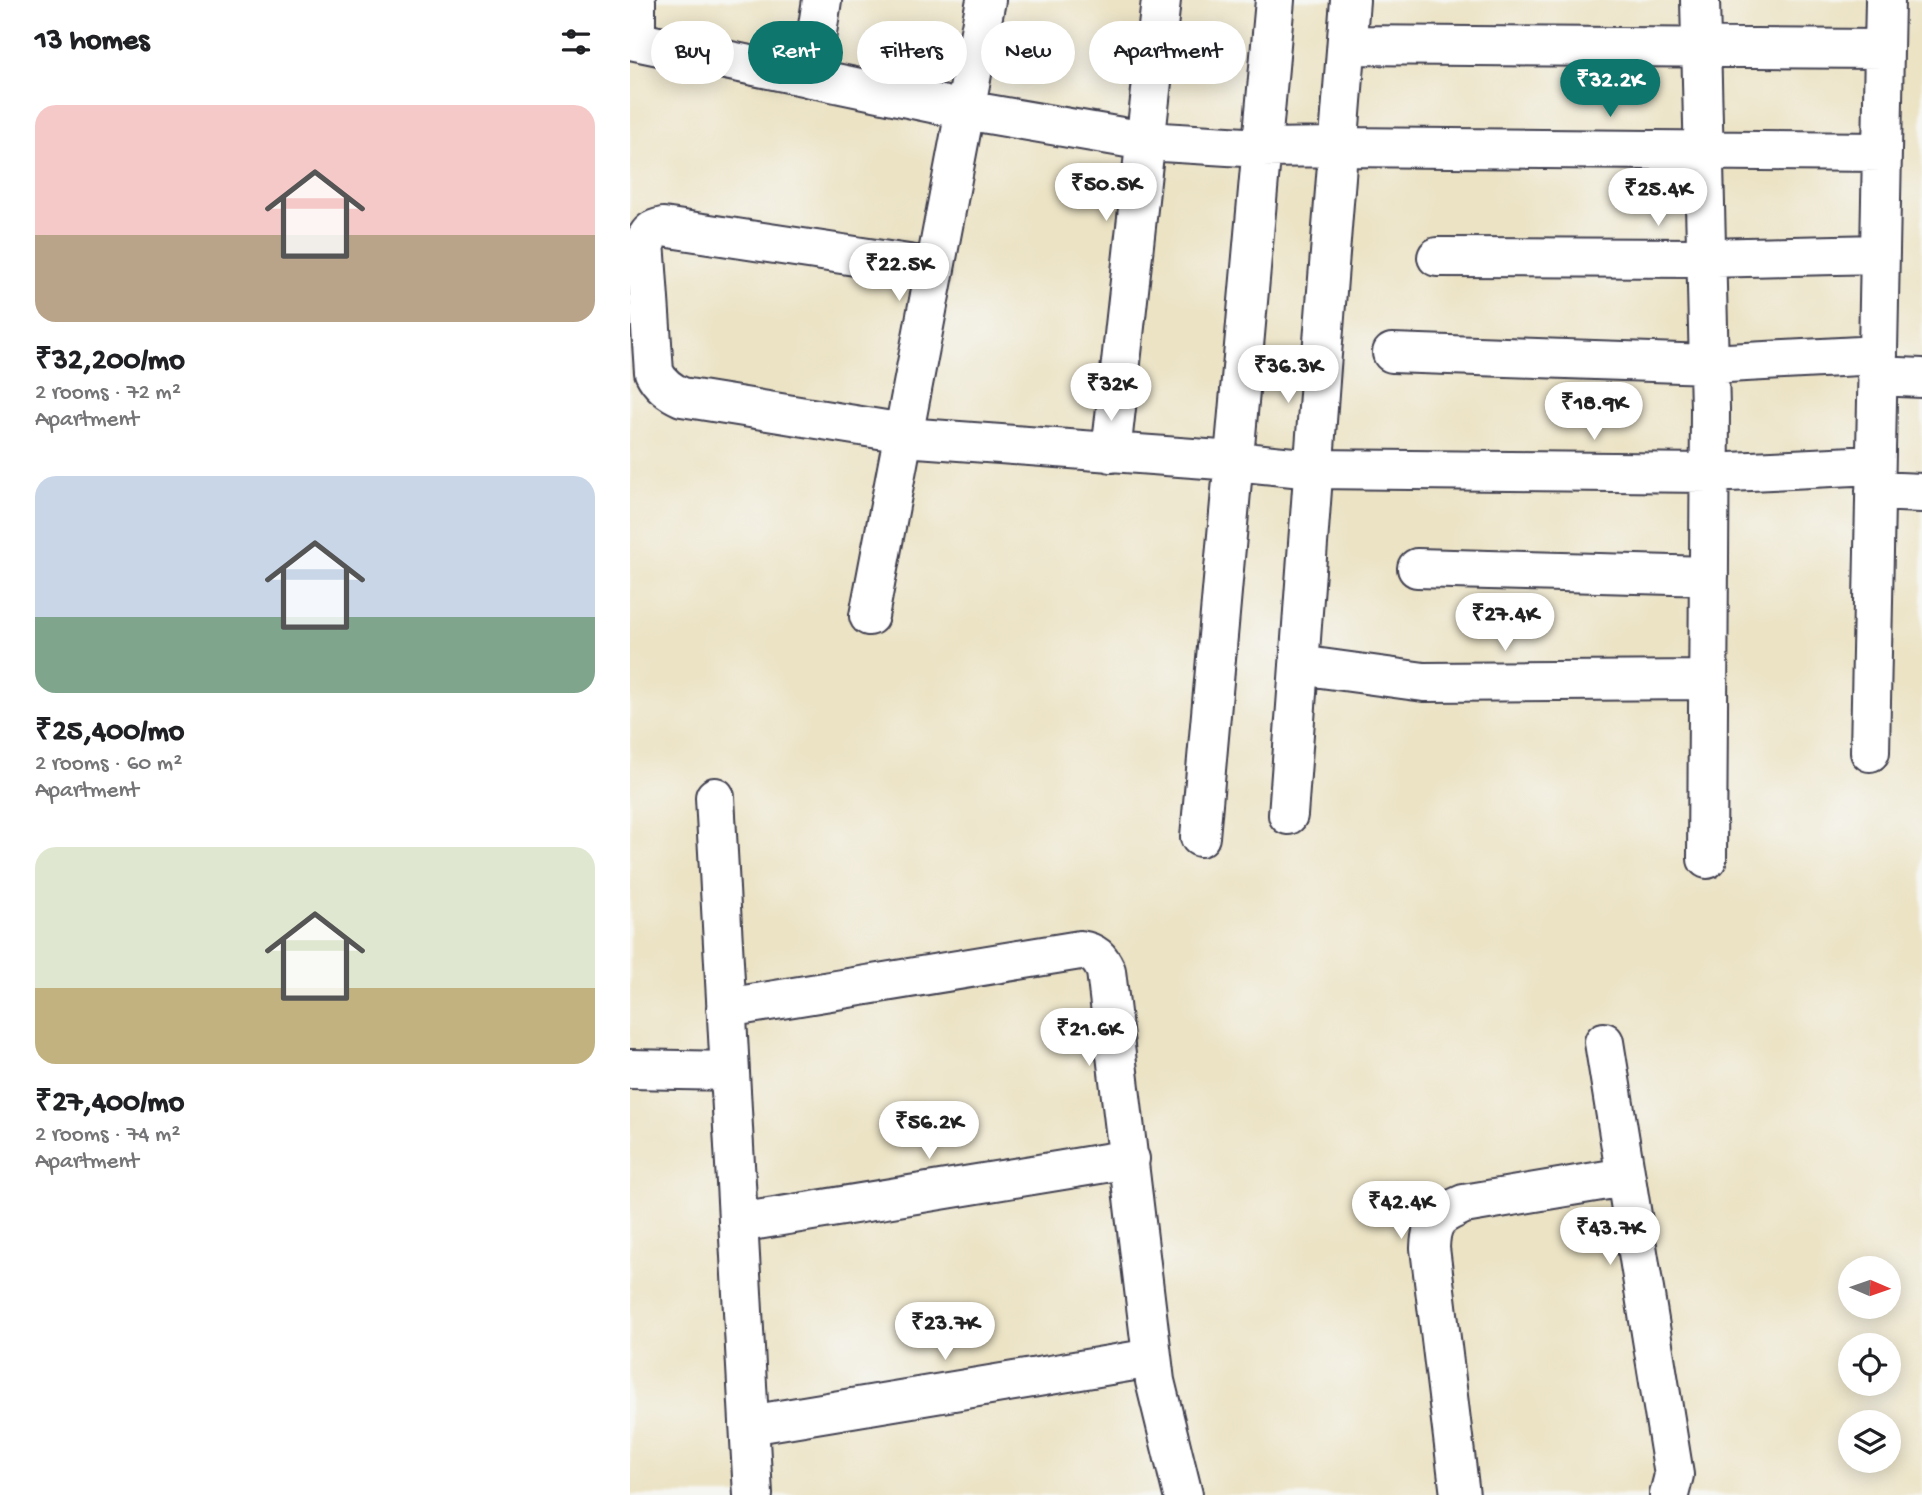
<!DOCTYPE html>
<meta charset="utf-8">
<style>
body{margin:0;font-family:"Gochi Hand",sans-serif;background:#f2f2f2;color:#202124;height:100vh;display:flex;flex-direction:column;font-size:26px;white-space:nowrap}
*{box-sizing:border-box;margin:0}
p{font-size:23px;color:#757577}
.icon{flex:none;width:38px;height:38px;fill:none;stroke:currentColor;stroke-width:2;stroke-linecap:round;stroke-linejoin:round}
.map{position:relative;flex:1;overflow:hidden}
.panel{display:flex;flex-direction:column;background:#fff;width:630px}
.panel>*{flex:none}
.banner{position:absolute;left:21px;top:21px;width:665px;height:63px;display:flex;gap:14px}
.needle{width:46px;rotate:92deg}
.tools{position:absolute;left:1208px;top:1256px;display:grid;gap:14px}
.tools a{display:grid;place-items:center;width:63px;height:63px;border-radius:50%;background:#fff;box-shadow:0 4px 18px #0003;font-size:35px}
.price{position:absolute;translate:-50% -60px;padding:0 16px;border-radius:24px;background:#fff;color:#222;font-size:23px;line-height:46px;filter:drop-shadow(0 2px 4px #0008)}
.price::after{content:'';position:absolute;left:50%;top:42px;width:21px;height:16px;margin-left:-10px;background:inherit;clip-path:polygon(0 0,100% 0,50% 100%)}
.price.selected{background:#0f766e;color:#fff}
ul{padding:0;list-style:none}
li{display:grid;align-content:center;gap:14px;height:371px;padding:0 35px}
li span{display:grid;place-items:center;height:217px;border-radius:21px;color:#555}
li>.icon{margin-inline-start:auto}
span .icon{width:126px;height:126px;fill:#fffc;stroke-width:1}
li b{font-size:30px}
h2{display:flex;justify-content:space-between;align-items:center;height:84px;padding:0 35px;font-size:30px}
.tag{padding:0 24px;border-radius:32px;background:#fff;box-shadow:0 4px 18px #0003;font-size:24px;line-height:63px}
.tag.selected{background:#0f766e;color:#fff}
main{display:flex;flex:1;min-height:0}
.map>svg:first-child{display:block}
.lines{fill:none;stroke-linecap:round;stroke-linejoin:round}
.minor-casing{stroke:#403f50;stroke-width:42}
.minor{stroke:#fff;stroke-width:38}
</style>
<main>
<section class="panel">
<h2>13 homes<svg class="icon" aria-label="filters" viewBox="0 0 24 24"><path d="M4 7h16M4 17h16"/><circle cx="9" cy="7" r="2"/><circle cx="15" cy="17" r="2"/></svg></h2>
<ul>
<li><span style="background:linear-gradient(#f6c9c9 60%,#b9a48a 0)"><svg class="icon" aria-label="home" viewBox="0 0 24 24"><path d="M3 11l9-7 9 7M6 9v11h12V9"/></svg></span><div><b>₹32,200/mo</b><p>2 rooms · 72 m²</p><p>Apartment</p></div></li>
<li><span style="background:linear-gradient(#c9d6e8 65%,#7fa58c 0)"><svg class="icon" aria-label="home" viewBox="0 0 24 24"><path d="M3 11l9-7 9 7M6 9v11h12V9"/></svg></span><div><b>₹25,400/mo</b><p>2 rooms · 60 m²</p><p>Apartment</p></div></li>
<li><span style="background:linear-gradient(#dfe7d0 65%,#c2b280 0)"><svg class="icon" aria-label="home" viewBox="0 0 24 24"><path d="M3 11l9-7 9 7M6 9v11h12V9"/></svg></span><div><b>₹27,400/mo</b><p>2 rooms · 74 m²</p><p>Apartment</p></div></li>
</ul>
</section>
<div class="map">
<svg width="1292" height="1495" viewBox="0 0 1292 1495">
<rect width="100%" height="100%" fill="#f6f6f2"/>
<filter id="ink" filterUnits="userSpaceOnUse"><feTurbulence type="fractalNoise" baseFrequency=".0143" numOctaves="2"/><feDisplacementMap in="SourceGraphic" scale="14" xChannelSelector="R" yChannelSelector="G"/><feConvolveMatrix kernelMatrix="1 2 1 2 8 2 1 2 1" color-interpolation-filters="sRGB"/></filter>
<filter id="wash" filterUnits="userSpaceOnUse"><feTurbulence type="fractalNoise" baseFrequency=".00686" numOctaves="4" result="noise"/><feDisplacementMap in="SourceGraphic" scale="28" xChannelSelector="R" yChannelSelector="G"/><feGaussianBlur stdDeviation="1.57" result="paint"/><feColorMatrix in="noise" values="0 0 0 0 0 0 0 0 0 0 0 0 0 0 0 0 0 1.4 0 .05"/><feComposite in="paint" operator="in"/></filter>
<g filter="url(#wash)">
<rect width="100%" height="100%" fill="#ece3c5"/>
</g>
<g filter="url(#ink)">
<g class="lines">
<!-- minor casing -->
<g class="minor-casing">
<path id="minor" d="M1070 0 1080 409 1077 859
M0 40 335 110 515 141 631 148 709 147 1252 152
M6 41V0
M717 45 1254 49
M180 78 192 0
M807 257 1076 258 1250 254
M762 353 1079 364 1248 355
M1247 376 1292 378
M274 433 52 397C40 392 29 383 24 372L15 241C19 232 23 229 33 227L305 268
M274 437 604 461 683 469 1079 473 1245 465
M481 453 531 0
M1245 491 1292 493
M787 568 1079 576
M239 616 356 0
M669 665 794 682 1078 680
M1240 752 1255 0
M85 797 123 1495
M658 815 691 367 720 0
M570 837 645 0
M96 1008 450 950C465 952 470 958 476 971L525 1381 553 1495
M974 1042 1044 1475 1039 1495
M0 1069 100 1071
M108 1223 500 1159
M119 1425 522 1358
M830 1495 800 1248C801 1219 809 1215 834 1204L995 1177"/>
</g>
<!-- minor -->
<use href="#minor" class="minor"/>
</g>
</g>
</svg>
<div class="tools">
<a><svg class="needle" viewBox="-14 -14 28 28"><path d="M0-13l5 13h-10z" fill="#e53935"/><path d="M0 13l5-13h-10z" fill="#757577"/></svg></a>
<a><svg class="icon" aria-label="locate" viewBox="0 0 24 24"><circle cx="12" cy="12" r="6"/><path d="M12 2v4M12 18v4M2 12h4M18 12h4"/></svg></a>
<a><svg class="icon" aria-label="layers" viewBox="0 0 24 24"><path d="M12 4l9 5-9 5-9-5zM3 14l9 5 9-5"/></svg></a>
</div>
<b class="price selected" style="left:980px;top:119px">₹32.2K</b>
<b class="price" style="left:476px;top:223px">₹50.5K</b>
<b class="price" style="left:1028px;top:228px">₹25.4K</b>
<b class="price" style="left:269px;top:303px">₹22.5K</b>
<b class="price" style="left:658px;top:405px">₹36.3K</b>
<b class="price" style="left:481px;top:423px">₹32K</b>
<b class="price" style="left:964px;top:442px">₹18.9K</b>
<b class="price" style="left:875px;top:653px">₹27.4K</b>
<b class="price" style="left:459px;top:1068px">₹21.6K</b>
<b class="price" style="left:299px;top:1161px">₹56.2K</b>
<b class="price" style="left:771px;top:1241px">₹42.4K</b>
<b class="price" style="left:980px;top:1267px">₹43.7K</b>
<b class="price" style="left:315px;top:1362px">₹23.7K</b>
<div class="banner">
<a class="tag">Buy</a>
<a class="tag selected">Rent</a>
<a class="tag">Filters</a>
<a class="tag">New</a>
<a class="tag">Apartment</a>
</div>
</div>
</main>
